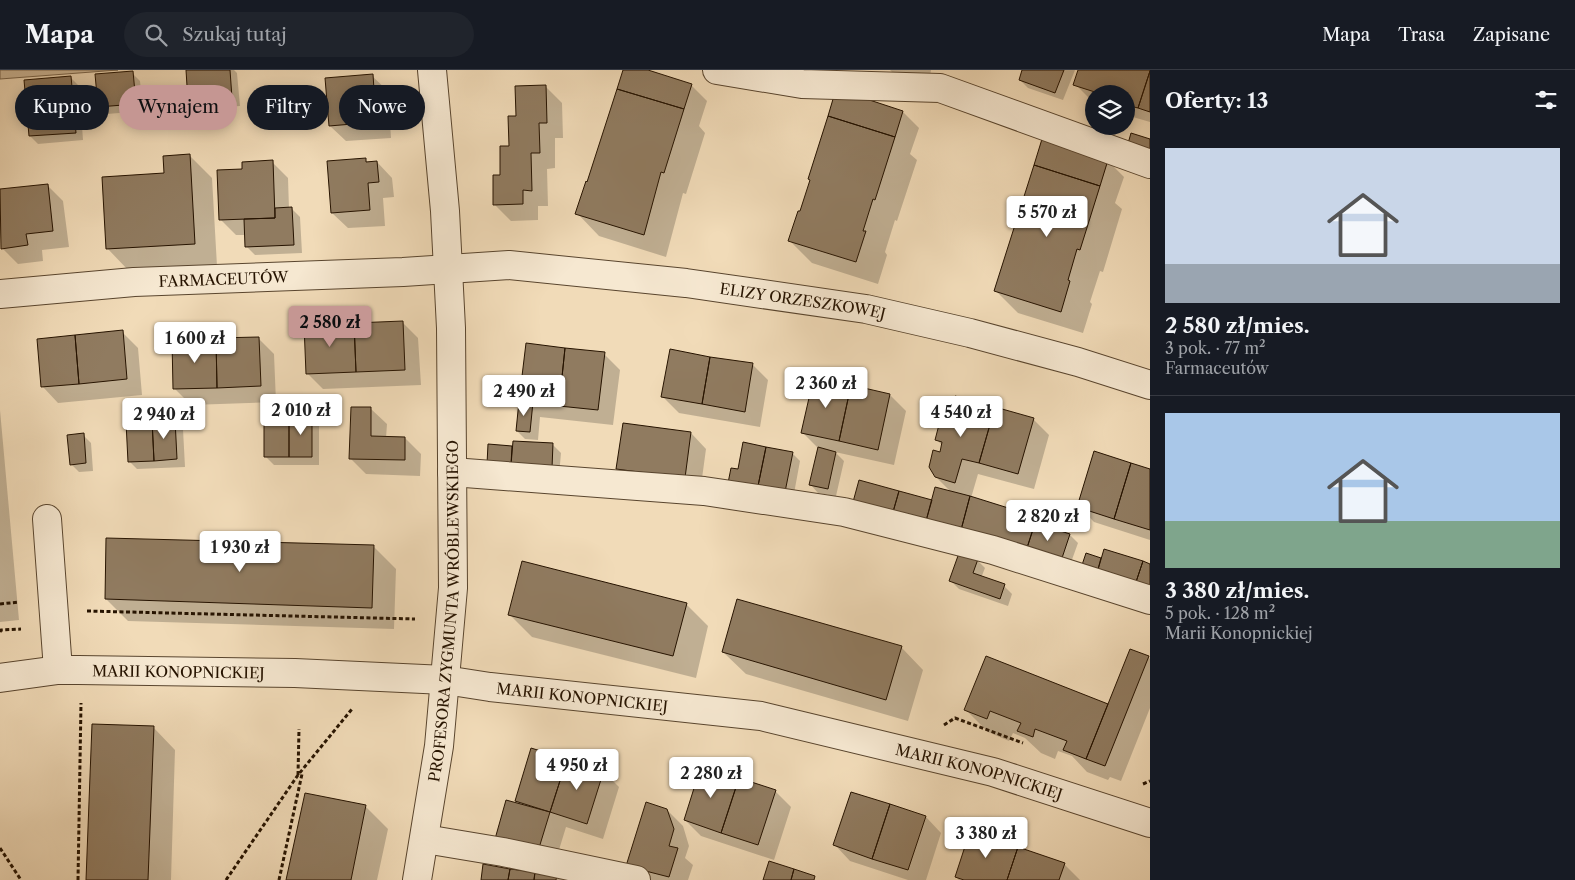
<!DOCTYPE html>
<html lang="pl">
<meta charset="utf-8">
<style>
body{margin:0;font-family:"Libre Caslon Text",serif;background:#20242c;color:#f1f3f6;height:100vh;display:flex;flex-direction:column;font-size:19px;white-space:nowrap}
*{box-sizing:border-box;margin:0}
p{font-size:16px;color:#9ea1a6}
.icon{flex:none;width:28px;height:28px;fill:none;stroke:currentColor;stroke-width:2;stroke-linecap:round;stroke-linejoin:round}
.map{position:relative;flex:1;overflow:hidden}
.drawer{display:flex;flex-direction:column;background:#171b24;width:425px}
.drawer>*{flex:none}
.banner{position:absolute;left:15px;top:15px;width:475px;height:45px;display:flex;gap:10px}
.fabs{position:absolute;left:1085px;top:15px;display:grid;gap:10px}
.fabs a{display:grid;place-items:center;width:50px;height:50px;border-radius:50%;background:#171b24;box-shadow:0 2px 12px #0003;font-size:25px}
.price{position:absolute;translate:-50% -42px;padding:0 11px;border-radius:5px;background:#fff;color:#222;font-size:16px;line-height:32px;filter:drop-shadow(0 1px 2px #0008)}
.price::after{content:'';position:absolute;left:50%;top:30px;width:15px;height:11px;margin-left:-8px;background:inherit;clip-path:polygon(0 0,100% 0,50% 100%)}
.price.on{background:#c59692;color:#111}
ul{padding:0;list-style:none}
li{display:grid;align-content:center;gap:10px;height:265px;padding:0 15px}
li+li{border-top:1px solid #363941}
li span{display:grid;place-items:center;height:155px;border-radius:0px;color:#555}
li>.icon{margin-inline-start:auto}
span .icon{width:90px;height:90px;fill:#fffc;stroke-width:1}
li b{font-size:21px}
h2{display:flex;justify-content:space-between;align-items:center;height:60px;padding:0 15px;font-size:21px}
.chip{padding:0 18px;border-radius:22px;background:#171b24;box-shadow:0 2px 12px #0003;font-size:18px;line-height:45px}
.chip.on{background:#c59692;color:#111}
header{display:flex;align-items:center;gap:30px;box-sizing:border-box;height:70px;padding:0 25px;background:#171b24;border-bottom:1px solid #363941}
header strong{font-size:24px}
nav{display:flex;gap:28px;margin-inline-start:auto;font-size:18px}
.search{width:350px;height:45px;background:#20242c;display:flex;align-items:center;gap:12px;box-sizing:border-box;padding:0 18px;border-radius:28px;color:#9ea1a6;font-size:19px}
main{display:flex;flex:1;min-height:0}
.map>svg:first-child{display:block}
.green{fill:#ceb999;stroke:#7a664c}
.shadow{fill:#0003}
.building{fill:#907b60;stroke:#261300}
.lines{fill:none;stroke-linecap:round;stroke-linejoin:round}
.minor-casing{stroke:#59452e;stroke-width:30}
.path{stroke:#261300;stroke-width:3;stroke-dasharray:4 2.5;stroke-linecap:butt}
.minor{stroke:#f6e8d1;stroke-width:28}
.labels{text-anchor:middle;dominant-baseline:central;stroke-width:4;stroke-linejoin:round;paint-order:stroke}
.street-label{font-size:15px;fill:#261300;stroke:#f6e8d1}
</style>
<header>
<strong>Mapa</strong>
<div class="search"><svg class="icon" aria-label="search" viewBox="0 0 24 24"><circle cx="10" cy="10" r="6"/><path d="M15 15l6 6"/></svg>Szukaj tutaj</div>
<nav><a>Mapa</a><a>Trasa</a><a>Zapisane</a></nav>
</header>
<main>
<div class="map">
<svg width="1150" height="810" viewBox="0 0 1150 810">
<rect width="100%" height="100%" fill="#f1dbb8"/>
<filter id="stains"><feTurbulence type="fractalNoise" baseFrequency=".004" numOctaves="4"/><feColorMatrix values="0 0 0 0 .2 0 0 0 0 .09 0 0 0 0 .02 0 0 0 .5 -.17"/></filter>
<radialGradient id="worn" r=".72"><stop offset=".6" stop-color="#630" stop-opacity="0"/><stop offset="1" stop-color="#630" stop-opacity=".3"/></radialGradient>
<!-- green -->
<path class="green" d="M0 0H118L0 9Z"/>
<!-- shadow -->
<path class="shadow" d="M187 0H234L237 3 240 36 197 39 189 31Z
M624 0H644L691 15 707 31 699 56 705 63 686 124 683 123 666 187 599 166 577 143Z
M890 0H931L929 12 894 4Z
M1023 0H1075L1063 30 1028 18 1020 10Z
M1079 0H1150V52L1126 45V24H1094V31L1091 30 1075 14Z
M132 3 140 11 143 41 107 44 99 36Z
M372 6 388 21 391 68 346 71 330 56Z
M71 8 79 16 83 70 38 74 30 66Z
M546 17 562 33 563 68H555V98L547 99 548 136H538V150L511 151 495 135 517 47Z
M837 21 903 42 919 58 910 84 917 90 897 151 895 150 885 182 887 185 878 214 812 193 790 171 801 142Z
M189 85 212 108 217 196 129 201 107 178 166 104Z
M365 89 368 93 377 92 392 108 394 127 383 128 385 156 348 158 332 143Z
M1108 91 1124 107 1115 133 1122 139 1103 202 1100 201 1090 232 1092 234 1083 263 1018 243 996 221Z
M272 92 288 108 289 139H292L300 147 302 183 255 185 247 177 246 165H236L220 149Z
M47 115 63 131 69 177 42 180 43 191 18 194 2 178 0 160V120Z
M402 252 418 268 421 315 323 319 307 303Z
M122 262 138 278 142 325 58 333 43 317Z
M258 268 274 284 276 332 191 335 175 319Z
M527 274 604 284 620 300 613 355 540 347 538 370 525 369 517 361Z
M752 294 768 310 760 357 679 343 663 327Z
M890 325 906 341 894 395 835 382 844 391 836 426 818 423 811 415 819 379 802 362Z
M371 339 387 354 386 368H405L421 384 420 406 366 404 350 388Z
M0 340 19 550 0 552Z
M311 346 319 354V395H274L266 387Z
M1033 349 1049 365 1034 419 978 404 971 428 1036 448 1045 457 1070 465 1078 473 1069 498 933 431 952 423 936 407 943 376 936 369 949 352Z
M175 351 183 359 185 397 137 399 129 391Z
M691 363 706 379 700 423 633 414 618 399Z
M83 365 91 373 93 401 79 402 71 394Z
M553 375 561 383 559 406 496 401 489 376 514 377Z
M792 383 800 391 793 429 739 400Z
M1150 400V470L1094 452 1079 436Z
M373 476 396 499 394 559 128 551 106 529Z
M977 490 985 498 981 508 1004 516 1012 524 1008 536 959 519 951 511Z
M686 534 708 556 696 608 532 567 509 544Z
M901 577 923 600 908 651 746 604 723 582Z
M1148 587 1150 589V638L1121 711 1110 707 1108 710 1087 702 1072 686 1058 681 1055 689 1041 683 1025 668 1013 663 1009 671 988 662 966 640 1107 635 1108 636Z
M153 657 175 680 171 810H87Z
M532 679 603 701 619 717 603 769 566 757 555 793 513 784 516 733Z
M775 721 791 737 774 790 701 766 685 750Z
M366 737 388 759 377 810H288Z
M667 740 683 756 689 776 685 788 693 795 688 810H641Z
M926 747 941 763 926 810H908L850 791 835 775Z
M1064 794 1080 810H959L956 807Z
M484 796 573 810H482Z"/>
<!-- building -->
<path class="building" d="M186 0H230L232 28 188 32Z
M623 0H648L692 14 684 39 617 19Z
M1022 0H1064L1055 23 1019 10Z
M1078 0H1150V1L1138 38 1126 35V24H1101L1073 15Z
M133 1 136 34 98 37 95 4Z
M1150 1V42L1138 38Z
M373 4 376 52 329 56 325 8Z
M71 6 76 63 29 66 24 10Z
M546 15 547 53H539L540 83H531L532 121 523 120V134L493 135V105H500V76H509L508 46H516L515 16Z
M617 19 684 39 664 103 661 102 644 165 575 144 586 111 587 112Z
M836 19 903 41 895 67 828 46Z
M828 46 895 67 875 130 873 129 863 161H866L856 192 788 171 798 141H800L810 110 808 109Z
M1131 63 1150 69V85L1127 77Z
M1042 69 1108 90 1100 116 1034 95Z
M190 84 195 174 106 179 102 107 164 103 163 86Z
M366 88V92L377 91 379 112 368 113 370 140 331 143 327 91Z
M273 90 275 148 219 150 217 100 242 99V92Z
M1034 95 1100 116 1080 180 1077 179 1068 210 1070 211 1061 242 994 221Z
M48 114 53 161 26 164 28 175 1 179 0 119Z
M292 137 294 175 245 177 244 149 275 148V138Z
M403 251 405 300 356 302 354 253Z
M354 253 356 302 306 304 304 255Z
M123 260 127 309 79 314 75 265Z
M75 265 79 314 41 317 37 269Z
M259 267 261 316 217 318 216 268Z
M216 268 217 318 173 319 172 270Z
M526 273 565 278 559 336 519 331Z
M565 278 605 282 598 340 559 336Z
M670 279 710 287 702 334 661 327Z
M710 287 753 293 745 342 702 334Z
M814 306 851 315 839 371 801 363Z
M851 315 890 324 878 380 839 371Z
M955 326 995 337 979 393 962 389 955 413 935 407 929 397 933 380 940 382 942 372 935 370 941 347 948 350Z
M519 331 533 332 530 362 516 361Z
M351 337H371V366L405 367V390L349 389Z
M995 337 1034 348 1018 404 979 393Z
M264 345H289V387H264Z
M289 345H312V387H289Z
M175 349 177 389 154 391 152 350Z
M152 350 154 391 128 392 126 352Z
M623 353 691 362 685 408 616 399Z
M84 363 86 393 70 395 67 365Z
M513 371 553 373 552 398 511 395Z
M743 372 766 377 758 416 728 413 731 398 738 399Z
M488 374 512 376 511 395 487 394Z
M766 377 793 382 785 422 758 416Z
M818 377 836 382 828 419 809 415Z
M1094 381 1131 393 1114 449 1077 437Z
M1131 393 1150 399V460L1114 449Z
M859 410 899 421 893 442 853 432Z
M935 417 970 426 961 460 926 451Z
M899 421 932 430 926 451 893 442Z
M970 426 1037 447 1026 481 961 460Z
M1035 453 1070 464 1061 491 1026 481Z
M106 468 374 475 372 538 105 529Z
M1104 479 1143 491 1135 515 1097 503Z
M959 483 978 489 973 503 1005 514 1000 529 949 511Z
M1086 483 1101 488 1097 503 1081 498Z
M522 491 687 533 673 586 508 545Z
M1143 491 1150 494V520L1135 515Z
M737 529 902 576 886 630 722 582Z
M1130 579 1149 586 1105 696 1086 689Z
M986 586 1108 634 1086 689 1063 680 1067 671 1035 659 1033 667 1017 661 1021 653 990 641 987 649 964 640Z
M92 654 154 656 148 810H86Z
M531 678 567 689 550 742 515 731Z
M567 689 604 700 587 754 550 742Z
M701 696 739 708 721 763 684 750Z
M739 708 776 720 758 775 721 763Z
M851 722 890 734 872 789 833 775Z
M305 723 366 735 351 810H286Z
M506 730 550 742 539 778 495 769Z
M646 732 667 739 674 759 669 776 678 778 669 807 626 796Z
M890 734 926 746 908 800 872 789Z
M970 761 1018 777 1007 810H964L955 807Z
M1018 777 1065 793 1059 810H1007Z
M769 791 794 799 791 810H763Z
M483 794 510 799 508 810H481Z
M510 799 535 802 534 810H508Z
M794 799 815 806 814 810H791Z
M535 802 557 805 556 810H534Z"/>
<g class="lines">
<!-- minor casing -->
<g class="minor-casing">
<g id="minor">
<path d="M717 0 802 14 940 18 1150 94"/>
<path id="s1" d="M0 224 134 212 403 202 509 195 686 213 866 239 970 263 1078 292 1150 315"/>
<path d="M452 402 704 421 844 442 993 480 1150 530"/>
<path d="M47 449 58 600"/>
<path id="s2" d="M0 608 58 600H78L295 603 445 610 490 617 761 646 993 702 1150 753"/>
<path d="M425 769 503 782 636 810"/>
<path id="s3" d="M417 810 439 676 453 518 451 258 445 141 432 0"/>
</g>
</g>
<!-- path -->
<path class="path" d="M0 534 19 532
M87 541 415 549
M0 562 1 560 21 559
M944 655 955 648 1023 673
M298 705 299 659
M1143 714 1150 711
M0 778 21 810
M78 810 81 633
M226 810 298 705 352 639
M279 810 302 704"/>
<!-- minor -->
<use href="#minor" class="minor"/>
</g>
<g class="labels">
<!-- street labels -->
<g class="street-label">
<text stroke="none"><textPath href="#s1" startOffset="224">FARMACEUTÓW</textPath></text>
<text stroke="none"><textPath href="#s1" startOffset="806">ELIZY ORZESZKOWEJ</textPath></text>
<text stroke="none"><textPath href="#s3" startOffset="271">PROFESORA ZYGMUNTA WRÓBLEWSKIEGO</textPath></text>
<text stroke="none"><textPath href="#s2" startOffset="179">MARII KONOPNICKIEJ</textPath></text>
<text stroke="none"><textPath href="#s2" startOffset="584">MARII KONOPNICKIEJ</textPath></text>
<text stroke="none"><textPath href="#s2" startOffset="989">MARII KONOPNICKIEJ</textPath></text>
</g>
</g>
<rect width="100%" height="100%" filter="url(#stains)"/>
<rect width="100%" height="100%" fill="url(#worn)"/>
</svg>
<div class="fabs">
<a><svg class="icon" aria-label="layers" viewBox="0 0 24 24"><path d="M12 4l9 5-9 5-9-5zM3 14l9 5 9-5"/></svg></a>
</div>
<b class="price" style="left:1047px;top:168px">5 570 zł</b>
<b class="price on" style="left:330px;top:278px">2 580 zł</b>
<b class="price" style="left:195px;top:294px">1 600 zł</b>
<b class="price" style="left:826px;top:339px">2 360 zł</b>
<b class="price" style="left:524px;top:347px">2 490 zł</b>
<b class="price" style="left:301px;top:366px">2 010 zł</b>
<b class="price" style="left:961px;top:368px">4 540 zł</b>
<b class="price" style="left:164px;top:370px">2 940 zł</b>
<b class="price" style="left:1048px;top:472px">2 820 zł</b>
<b class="price" style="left:240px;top:503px">1 930 zł</b>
<b class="price" style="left:577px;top:721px">4 950 zł</b>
<b class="price" style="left:711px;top:729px">2 280 zł</b>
<b class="price" style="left:986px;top:789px">3 380 zł</b>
<div class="banner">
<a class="chip">Kupno</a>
<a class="chip on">Wynajem</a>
<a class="chip">Filtry</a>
<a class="chip">Nowe</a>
</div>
</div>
<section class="drawer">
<h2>Oferty: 13<svg class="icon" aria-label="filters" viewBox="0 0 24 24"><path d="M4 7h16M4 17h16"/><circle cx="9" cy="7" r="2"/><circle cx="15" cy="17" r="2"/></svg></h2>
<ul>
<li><span style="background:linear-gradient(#c9d6e8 75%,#9aa5b1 0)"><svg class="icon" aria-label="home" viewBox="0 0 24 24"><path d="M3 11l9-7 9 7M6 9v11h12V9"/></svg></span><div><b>2 580 zł/mies.</b><p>3 pok. · 77 m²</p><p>Farmaceutów</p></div></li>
<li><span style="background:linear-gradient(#a9c7e8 70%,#7fa58c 0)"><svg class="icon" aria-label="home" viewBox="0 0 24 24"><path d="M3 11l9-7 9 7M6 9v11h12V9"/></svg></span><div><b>3 380 zł/mies.</b><p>5 pok. · 128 m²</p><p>Marii Konopnickiej</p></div></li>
</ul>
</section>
</main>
